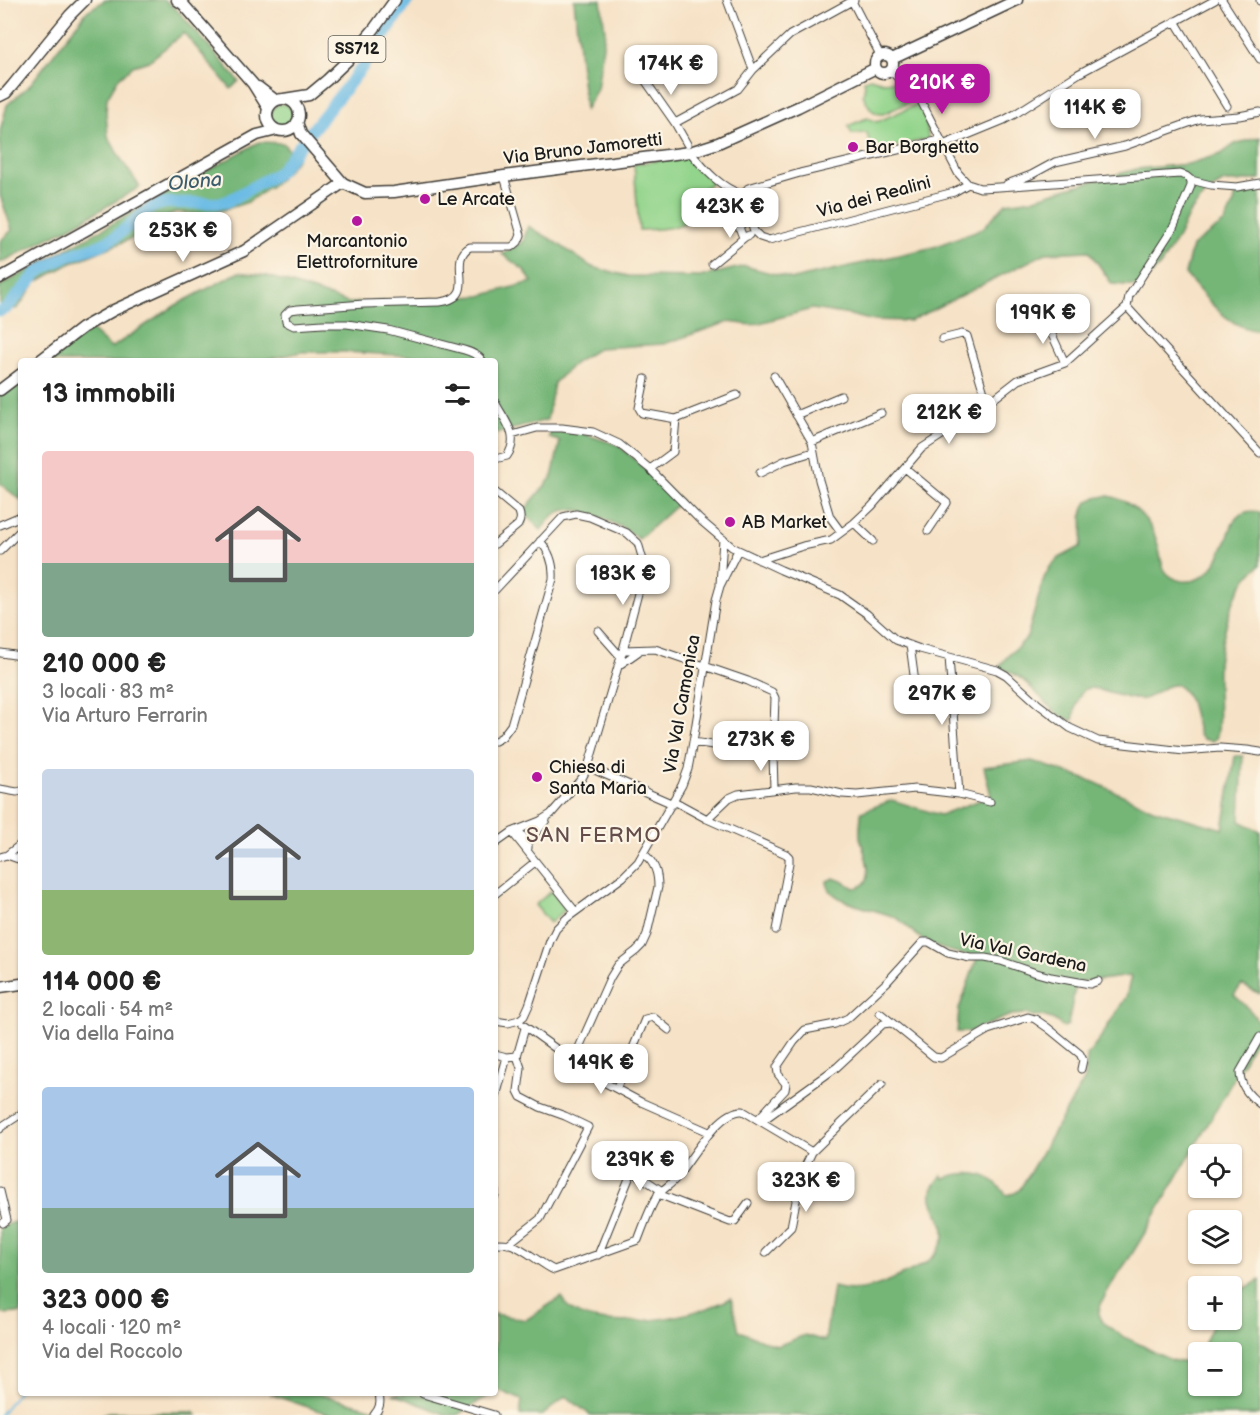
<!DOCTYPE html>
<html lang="it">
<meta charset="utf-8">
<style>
body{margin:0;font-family:"Balsamiq Sans",sans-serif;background:#f2f2f2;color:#222;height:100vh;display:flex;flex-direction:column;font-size:22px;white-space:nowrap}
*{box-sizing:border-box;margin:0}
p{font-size:20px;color:#767676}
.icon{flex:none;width:33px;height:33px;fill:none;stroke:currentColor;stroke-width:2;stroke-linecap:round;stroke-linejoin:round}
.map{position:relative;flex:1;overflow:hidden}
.details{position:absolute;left:18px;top:358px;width:480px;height:1038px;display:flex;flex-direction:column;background:#fff;border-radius:6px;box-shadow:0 2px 4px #0004}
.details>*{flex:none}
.buttons{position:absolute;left:1188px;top:1144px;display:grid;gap:12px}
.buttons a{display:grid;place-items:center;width:54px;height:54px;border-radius:6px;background:#fff;box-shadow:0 2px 4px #0004;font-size:30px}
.price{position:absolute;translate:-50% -51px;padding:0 14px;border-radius:12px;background:#fff;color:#222;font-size:20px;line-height:39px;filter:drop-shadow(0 2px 3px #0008)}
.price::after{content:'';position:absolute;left:50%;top:36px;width:18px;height:14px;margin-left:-9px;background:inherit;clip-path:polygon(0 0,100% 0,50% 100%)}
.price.current{background:#b5179e;color:#fff}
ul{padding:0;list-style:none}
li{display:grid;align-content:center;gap:12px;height:318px;padding:0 24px}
li span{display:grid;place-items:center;height:186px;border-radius:6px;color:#555}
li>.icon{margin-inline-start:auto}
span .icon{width:108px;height:108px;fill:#fffc;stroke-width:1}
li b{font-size:26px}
h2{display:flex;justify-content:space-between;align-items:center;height:72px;padding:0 24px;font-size:26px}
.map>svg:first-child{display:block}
.green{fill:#92d48b;stroke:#577854;stroke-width:1.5}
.forest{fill:#75b677;stroke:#48694a;stroke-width:1.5}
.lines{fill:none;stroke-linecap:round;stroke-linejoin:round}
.stream{stroke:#6abbe5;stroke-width:2}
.river{stroke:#6abbe5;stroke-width:12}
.street-casing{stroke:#3d3a36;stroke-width:9}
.secondary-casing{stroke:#3d3a36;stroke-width:13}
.primary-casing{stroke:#3d3a36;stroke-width:13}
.street{stroke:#fff;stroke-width:7}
.secondary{stroke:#fff;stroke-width:10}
.primary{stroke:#fff;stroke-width:10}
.poi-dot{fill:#b5179e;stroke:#fcf5e5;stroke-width:2}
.labels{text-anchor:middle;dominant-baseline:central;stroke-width:4.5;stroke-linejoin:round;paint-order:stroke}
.shield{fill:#fcf5e5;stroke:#5f5d58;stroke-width:1.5}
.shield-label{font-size:16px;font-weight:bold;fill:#1c1c1c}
.poi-label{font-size:18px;fill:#1c1c1c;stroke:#fcf5e5;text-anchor:start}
.street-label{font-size:18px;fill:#1c1c1c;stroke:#fcf5e5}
.water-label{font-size:20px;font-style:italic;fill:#3b5c6c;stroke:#fcf5e5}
.quarter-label{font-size:21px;letter-spacing:1.5px;fill:#644d4b;stroke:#fcf5e5}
</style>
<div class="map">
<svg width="1260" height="1415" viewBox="0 0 1260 1415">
<rect width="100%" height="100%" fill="#fcf5e5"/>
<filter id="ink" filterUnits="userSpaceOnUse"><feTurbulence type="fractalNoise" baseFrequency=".0167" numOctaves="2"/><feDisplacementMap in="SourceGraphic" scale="12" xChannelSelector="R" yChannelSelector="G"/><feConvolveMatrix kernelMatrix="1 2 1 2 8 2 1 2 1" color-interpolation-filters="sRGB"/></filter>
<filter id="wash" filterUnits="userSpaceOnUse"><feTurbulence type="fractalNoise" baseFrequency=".008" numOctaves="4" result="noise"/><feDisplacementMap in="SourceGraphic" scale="24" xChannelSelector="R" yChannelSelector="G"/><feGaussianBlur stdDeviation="1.35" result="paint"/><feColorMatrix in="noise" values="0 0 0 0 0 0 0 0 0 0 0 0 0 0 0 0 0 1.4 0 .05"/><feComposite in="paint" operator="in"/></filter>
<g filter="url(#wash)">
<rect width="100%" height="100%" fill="#f6e2c6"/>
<!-- green -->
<path class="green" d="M870 78 883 82 894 81 903 88 914 100 883 114C871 115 868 104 863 95L865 85 864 80Z
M918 104C925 116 928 125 928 139L872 152 867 133 852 134 848 126 867 118 877 122Z
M271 115a11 11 0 1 1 22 0a11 11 0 1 1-22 0Z
M690 156 712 183 695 194C695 199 696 205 695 209 691 231 655 229 639 230L634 164Z
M551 891 566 909 550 923 535 905Z"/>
<!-- forest -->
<path class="forest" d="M105 0H165L178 11 239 81 231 89 184 33 149 61 133 66 118 79 107 98 106 113 108 136 119 156 140 187 71 227 0 263V241L12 230 0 195V131L7 105 29 86 87 11Z
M574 0H601L605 31 597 89 585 110Z
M1260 137V179L1237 182H1224L1206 193 1189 214 1178 237 1160 266 1139 286 1112 284 1089 251 1046 253 910 321 870 320 850 315 812 309 752 325 728 322 664 344 599 348 575 363 554 383 547 420 495 434V362L437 361 413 356 345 352H302L255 362H47L91 330 111 348 176 305 239 272 268 276 349 303 480 296 532 282 524 270 502 254 523 242 528 226 554 241 592 267 628 276 700 277 745 266 793 279 934 247 983 228 1006 203 1032 199 1064 189 1137 169 1188 164 1221 154 1235 144Z
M259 142 283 143 297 159 279 180 248 202 208 215 175 212 140 235 69 264 35 283 18 308 0 312V286Z
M1259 187 1260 189V331C1227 329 1206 297 1185 274L1192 246 1225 222 1234 203 1237 191Z
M21 380V500L0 484V395Z
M550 430 581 433 618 445 681 501 639 539 619 525 622 527C602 519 575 501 554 515 549 519 545 525 541 530L523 512 552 477 560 441 549 438Z
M1109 496C1131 500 1151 520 1157 542 1160 550 1160 560 1164 569 1167 575 1175 580 1182 581 1209 584 1220 557 1228 537 1231 528 1233 518 1242 514 1247 510 1254 511 1260 512V565C1237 583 1229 611 1223 638 1221 647 1218 657 1218 666 1217 688 1220 710 1218 731L1216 739 1212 741 1203 739 1199 735 1189 698 1178 685C1164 683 1157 695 1144 699 1134 702 1104 691 1093 688 1089 688 1086 688 1083 691 1077 697 1074 714 1073 721 1069 719 1064 718 1060 715 1037 699 1028 675 999 668 1005 655 1019 648 1027 637L1044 578 1050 567 1059 558 1080 547C1089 523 1068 498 1109 496Z
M1235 756H1243L1240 821 1260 831V994L1242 985 1234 995C1244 1004 1260 1017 1260 1031 1234 1079 1207 1127 1179 1174 1163 1202 1147 1230 1130 1257 1122 1268 1099 1301 1099 1313 1100 1326 1130 1340 1141 1345 1157 1353 1178 1368 1196 1360L1198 1355V1386H1232V1353H1200L1215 1320H1232V1297L1240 1291 1260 1280V1415H590L566 1396 543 1415H520L522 1400 498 1390 495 1391V1314L526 1320 561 1297C565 1303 568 1308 573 1311 606 1333 698 1317 731 1298L739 1331 777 1346 805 1335 825 1341 833 1287C866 1297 897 1277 926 1263 934 1257 939 1250 943 1241 949 1222 929 1209 932 1191 933 1185 939 1180 942 1175L944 1178C960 1173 979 1170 993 1181 999 1185 1002 1190 1007 1195L1015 1193 1020 1189 1085 1079 1087 1056 1097 1043 1126 997 1131 976 1076 983 1068 1025 1064 1027 1052 1019 1042 1016 1033 1017 1026 1014 1011 1015 969 1032H957L959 1009 977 958C959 953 939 950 923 940 914 934 907 925 898 919 882 909 827 905 827 881L834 878 844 882 854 888C880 885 863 852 860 837 859 830 861 820 861 812L892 800 940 815 991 796 984 767 1032 761 1094 782 1153 809 1223 829Z
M21 1220V1313L0 1314V1227Z
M270 1394H318L397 1415H331Z
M393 1394H492L457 1415H447Z
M109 1412H193L197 1415H101Z"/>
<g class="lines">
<!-- stream -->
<path class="stream" d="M0 1415 21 1388"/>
<!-- river -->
<path class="river" d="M0 311 7 308 38 272 67 256 101 245 115 237 152 207 164 203H218L226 202 278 173 364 65 408 0"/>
</g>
</g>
<g filter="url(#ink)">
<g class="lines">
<!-- street casing -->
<g class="street-casing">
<path id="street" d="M727 0 753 70
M1222 0 1260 59
M1260 0V1
M852 1 880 55
M1175 21 1227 106
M633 63 675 123 687 144
M890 70 921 101 958 173 968 184 980 188 999 187 1180 174 1186 176 1191 180V186L1173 228 1129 296 1127 307 1260 453
M675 123 738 89 753 70 790 35 854 0
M943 145 1004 120 1015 114 1078 74 1215 0
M690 152C706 171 720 187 743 195
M1191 180 1211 185 1237 187 1260 183
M1007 184 1031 175 1055 162 1125 146 1200 119 1239 116 1260 112
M743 195 754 231 760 237 769 240 954 192 968 184
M743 195 748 188 800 173 940 140
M749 235 745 237 742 235 739 227 749 217
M712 264 745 237
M1022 324 1043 315 1065 363
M942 339 962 334 967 336 987 403
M483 362C480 355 471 352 464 350L388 330 347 324H323L294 326 286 322 285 315 290 310 298 309 364 304 440 302C481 297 445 261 470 247H512L518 242 521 235 504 176
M774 376 812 442 819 480 830 517 841 532
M645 379 639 408 642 413 676 419 737 395
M495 402C504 420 521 436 507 456L495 459
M796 415 841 396
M512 435 537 428H562L593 432 619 444 650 469 699 519 732 547 781 570 840 595 867 614 896 640 920 649 997 670 1006 675 1038 704 1070 728 1098 741 1184 751 1220 748 1247 750 1260 752
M812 442 881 413
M905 468 947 503 928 531
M650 469 673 452 676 419
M760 473 784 461 813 452
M495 492 519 512C521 517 521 520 518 525L495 544
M854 523 873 541
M0 525 21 516
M0 551 21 530
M759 560 803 546 831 540 854 523 872 506 922 448 973 415 1018 380 1065 363 1127 307
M720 584 723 539
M495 590 563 517 576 514 590 517 627 533 638 543 645 567 623 650 588 767 582 778 551 814 540 821 512 832 495 844
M598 631 621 657
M910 645 918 705
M623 650 655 649 748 681 772 692 775 698 773 754 774 789
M1 653 21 656
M949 657 959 794
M618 666 638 652
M495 741 502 737 511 725 553 579C554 564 550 552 540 541
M693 742 773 754
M588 767 673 804
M0 789 17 792 21 791
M674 801 707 819 786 854 789 857V863L776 930
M707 819 729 798 738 794 796 787H811L842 794 857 795 915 789 959 794 990 802
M518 830 528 843V848
M512 832 575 911
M528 843 546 820
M7 855 21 844
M0 857 7 855 21 860
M495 894 535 862
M880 1013 934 1057 941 1058 988 1030 1028 1017 1035 1019 1048 1028 1080 1054 1083 1060 1081 1069
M519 1020 524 1016 529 1005 550 941 556 929 567 918 623 877 638 862 682 785 688 769 693 742 716 600 720 586 738 550
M495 1021 508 1023 519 1020
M523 1025 598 1079 641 1102 709 1132
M1260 1037 1240 1072C1240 1086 1249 1096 1260 1104
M495 1054 507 1057 517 1056
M573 1061 610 978 618 965 636 951 642 945 647 934 658 887C658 873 655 863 644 854
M614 1087H617L645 1019 653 1017 669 1030
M495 1100 507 1057
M758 1119 785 1090 786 1084 778 1074 777 1067 794 1042 805 1030 835 1024 848 1018 887 982 923 942H929L948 953 970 958H985L1001 961 1033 972 1051 977 1090 984 1098 981
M762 1121 837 1067 883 1024 890 1023 893 1024
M0 1129 1 1127 21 1114
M495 1181V1196
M0 1191 7 1220 3 1223
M658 1194 730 1222 735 1221 748 1203
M495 1243C500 1243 506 1243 510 1244 526 1249 539 1263 554 1270L638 1240C642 1230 652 1201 659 1194 664 1188 672 1184 676 1178 691 1161 719 1109 743 1111L812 1152 882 1084
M508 1244 540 1219 588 1127 565 1116 540 1107 521 1097 518 1091 521 1068 517 1056 525 1028
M766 1252 791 1227 801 1175 812 1152
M598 1255 632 1171 662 1191
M423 1394 494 1415
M374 1415C380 1408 381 1403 379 1394"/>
</g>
<!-- secondary casing -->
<g class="secondary-casing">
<path id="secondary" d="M177 0 183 4 253 84 268 108
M258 87 275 100
M0 96 6 93 12 86 70 15 85 0
M38 362 82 328 114 310 244 251 343 183
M0 390 21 374
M0 987 21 984"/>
</g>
<!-- primary casing -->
<g class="primary-casing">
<path id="primary" d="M875 64a9 9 0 1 1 18 0a9 9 0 1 1-18 0Z
M892 59 1017 0
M284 99 309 95 327 80 348 60 374 29 395 0
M267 115a16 16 0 1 1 32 0a16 16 0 1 1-32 0Z
M297 122 301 134 343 183 365 193 394 192 504 176 690 152 718 143 798 107 876 68
M0 278 257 135 277 130"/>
</g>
<!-- street -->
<use href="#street" class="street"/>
<!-- secondary -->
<use href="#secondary" class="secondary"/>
<!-- primary -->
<use href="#primary" class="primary"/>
</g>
</g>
<!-- markers -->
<g class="poi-dot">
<circle cx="853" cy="147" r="6"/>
<circle cx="425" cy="199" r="6"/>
<circle cx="357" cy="221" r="6"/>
<circle cx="730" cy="522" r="6"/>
<circle cx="537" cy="777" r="6"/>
</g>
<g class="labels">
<!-- shield labels -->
<rect class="shield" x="328.5" y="36" width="57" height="26" rx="4.5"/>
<g class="shield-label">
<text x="357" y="49">SS712</text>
</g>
<!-- poi labels -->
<g class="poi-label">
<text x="865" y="147">Bar Borghetto</text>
<text x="437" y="199">Le Arcate</text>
<text x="357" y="241" text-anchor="middle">Marcantonio<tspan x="357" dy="21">Elettroforniture</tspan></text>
<text x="742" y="522">AB Market</text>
<text x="549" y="767">Chiesa di<tspan x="549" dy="21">Santa Maria</tspan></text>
</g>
<!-- street labels -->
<g class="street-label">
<text transform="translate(583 149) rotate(-7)">Via Bruno Jamoretti</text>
<text transform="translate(874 197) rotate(-15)">Via dei Realini</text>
<text transform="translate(682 704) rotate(-80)">Via Val Camonica</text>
<text transform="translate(1023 953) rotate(12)">Via Val Gardena</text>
</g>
<!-- water labels -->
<g class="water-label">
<text transform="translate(195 182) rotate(-5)">Olona</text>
</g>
<!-- quarter labels -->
<g class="quarter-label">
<text x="594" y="835">SAN FERMO</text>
</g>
</g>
</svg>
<div class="buttons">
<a><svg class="icon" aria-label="locate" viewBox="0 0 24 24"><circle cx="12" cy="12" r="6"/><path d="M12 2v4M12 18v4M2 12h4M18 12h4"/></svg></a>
<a><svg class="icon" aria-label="layers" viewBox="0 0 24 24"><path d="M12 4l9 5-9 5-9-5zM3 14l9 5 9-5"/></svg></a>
<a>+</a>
<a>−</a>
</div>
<b class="price" style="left:671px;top:96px">174K €</b>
<b class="price current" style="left:942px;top:115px">210K €</b>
<b class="price" style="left:1095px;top:140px">114K €</b>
<b class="price" style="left:730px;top:239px">423K €</b>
<b class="price" style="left:183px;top:263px">253K €</b>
<b class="price" style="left:1043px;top:345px">199K €</b>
<b class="price" style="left:949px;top:445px">212K €</b>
<b class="price" style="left:623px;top:606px">183K €</b>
<b class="price" style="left:942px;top:726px">297K €</b>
<b class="price" style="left:761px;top:772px">273K €</b>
<b class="price" style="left:601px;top:1095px">149K €</b>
<b class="price" style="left:640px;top:1192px">239K €</b>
<b class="price" style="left:806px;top:1213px">323K €</b>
<section class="details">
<h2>13 immobili<svg class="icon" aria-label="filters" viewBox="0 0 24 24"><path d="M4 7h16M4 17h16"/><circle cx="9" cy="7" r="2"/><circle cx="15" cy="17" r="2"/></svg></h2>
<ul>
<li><span style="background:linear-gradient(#f6c9c9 60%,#7fa58c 0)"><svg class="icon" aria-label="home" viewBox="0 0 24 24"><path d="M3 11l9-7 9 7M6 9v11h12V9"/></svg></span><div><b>210 000 €</b><p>3 locali · 83 m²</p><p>Via Arturo Ferrarin</p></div></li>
<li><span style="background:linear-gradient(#c9d6e8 65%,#8fb573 0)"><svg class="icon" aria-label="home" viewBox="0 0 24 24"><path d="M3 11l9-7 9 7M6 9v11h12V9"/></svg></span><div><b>114 000 €</b><p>2 locali · 54 m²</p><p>Via della Faina</p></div></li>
<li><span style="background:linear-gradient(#a9c7e8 65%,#7fa58c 0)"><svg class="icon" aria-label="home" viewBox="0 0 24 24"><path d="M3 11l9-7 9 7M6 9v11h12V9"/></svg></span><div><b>323 000 €</b><p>4 locali · 120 m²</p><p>Via del Roccolo</p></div></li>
</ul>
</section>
</div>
